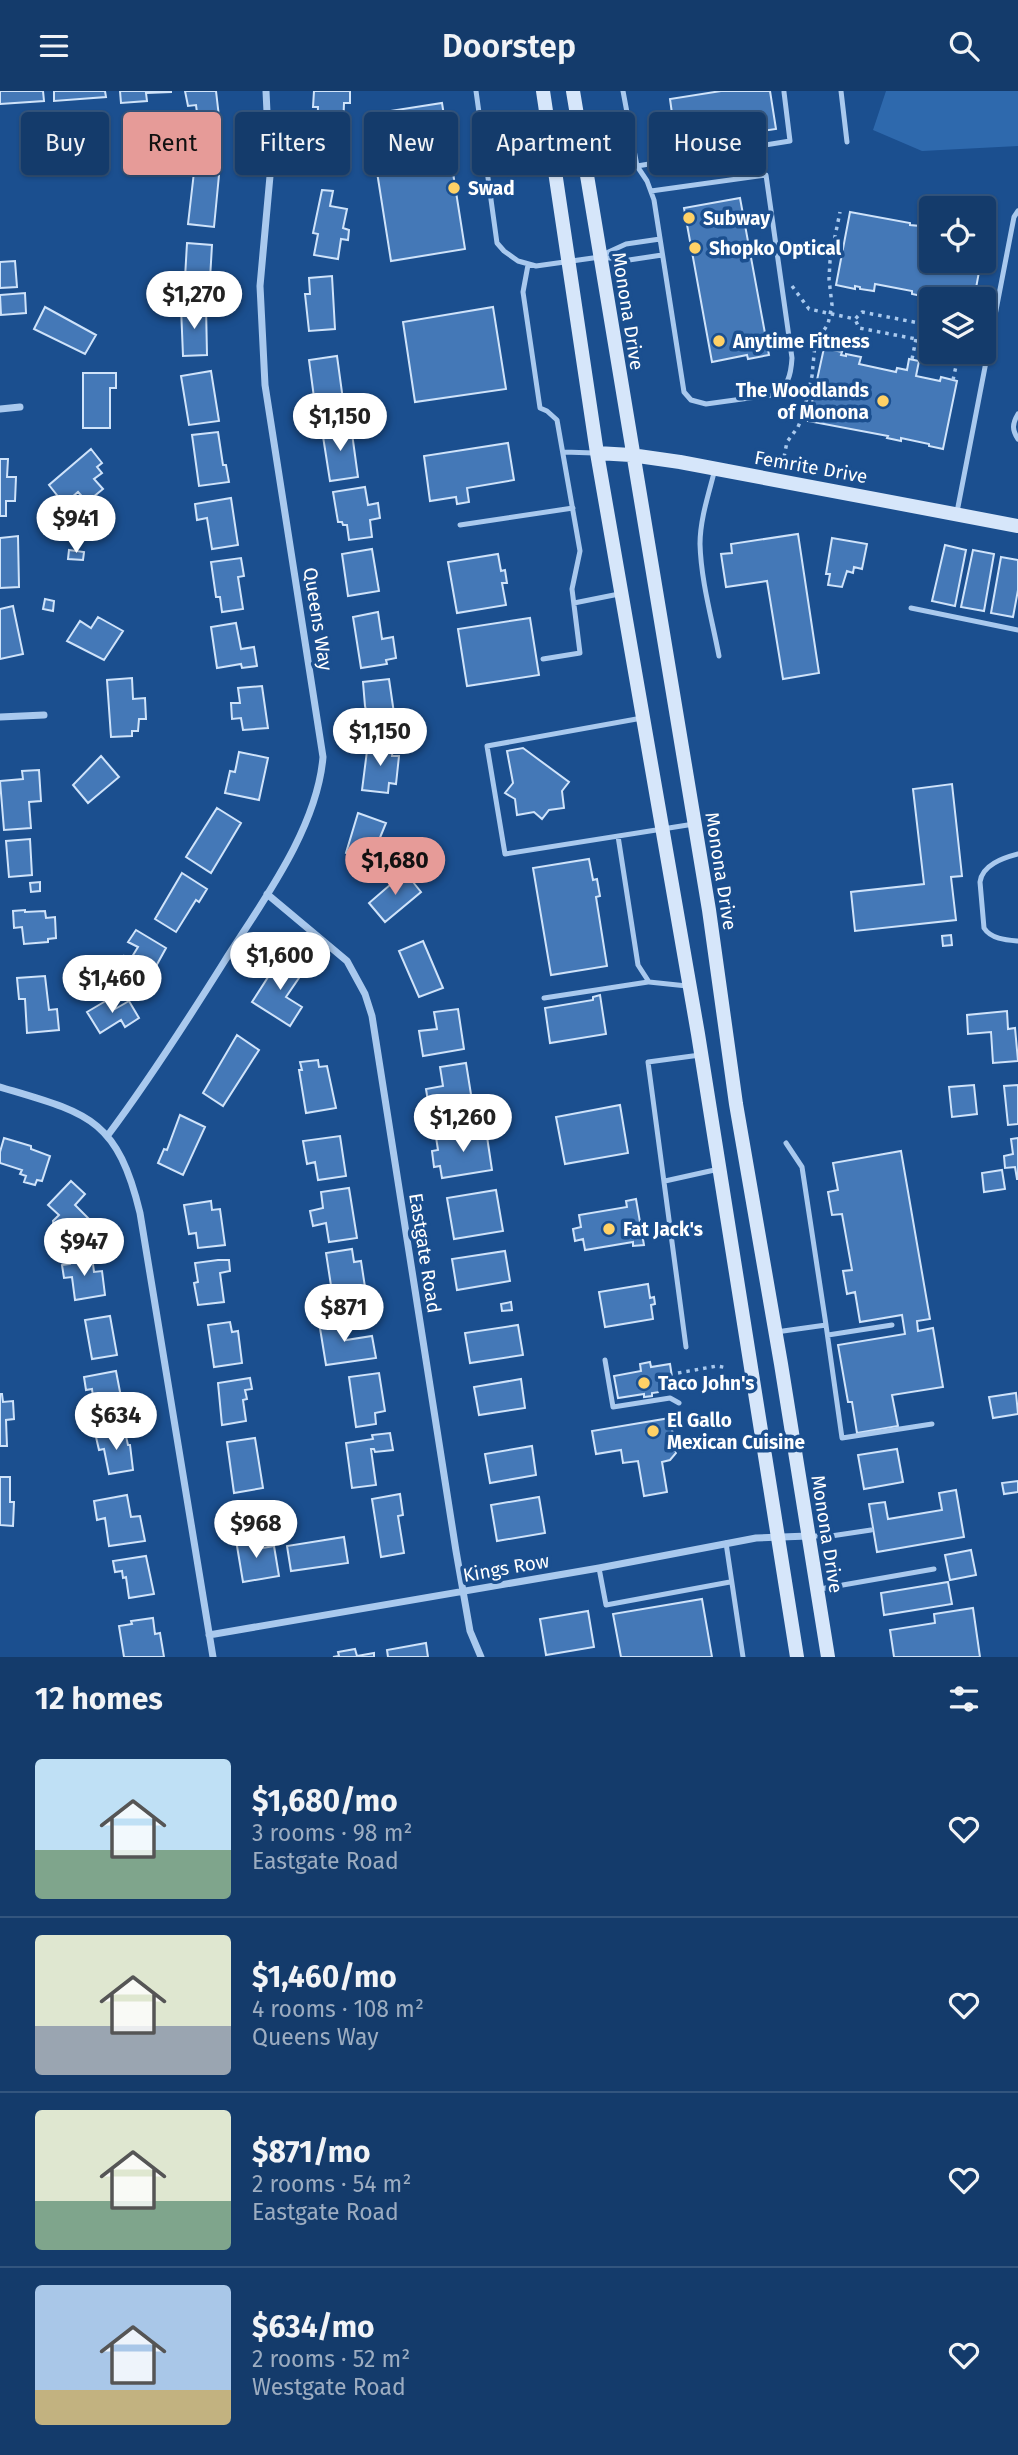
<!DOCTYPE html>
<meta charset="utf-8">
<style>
body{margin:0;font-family:"Fira Sans",sans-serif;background:#1d4271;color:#f1f3f6;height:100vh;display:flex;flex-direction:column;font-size:26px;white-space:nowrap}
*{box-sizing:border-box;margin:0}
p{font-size:23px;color:#9dadc1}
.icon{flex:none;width:38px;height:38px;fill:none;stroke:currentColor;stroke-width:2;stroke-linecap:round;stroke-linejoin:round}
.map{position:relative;height:1566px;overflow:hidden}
.drawer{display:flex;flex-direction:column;background:#143b6b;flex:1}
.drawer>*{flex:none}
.banner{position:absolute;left:21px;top:21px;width:976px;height:63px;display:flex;gap:14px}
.fabs{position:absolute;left:919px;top:105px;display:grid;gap:14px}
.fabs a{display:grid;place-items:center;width:77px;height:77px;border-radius:7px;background:#143b6b;box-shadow:0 2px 5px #0004,0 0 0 2px #33557e;font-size:35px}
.price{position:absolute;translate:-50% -60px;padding:0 16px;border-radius:24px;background:#fff;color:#222;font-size:23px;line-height:46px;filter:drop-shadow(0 2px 4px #0008)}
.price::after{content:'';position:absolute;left:50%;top:42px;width:21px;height:16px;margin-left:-10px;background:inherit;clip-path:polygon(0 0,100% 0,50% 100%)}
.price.on{background:#e69b98;color:#111}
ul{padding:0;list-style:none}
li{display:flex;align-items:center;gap:21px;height:175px;padding:0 35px}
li+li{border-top:2px solid #33557e}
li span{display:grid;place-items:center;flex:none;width:196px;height:140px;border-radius:7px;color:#555}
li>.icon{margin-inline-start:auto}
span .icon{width:84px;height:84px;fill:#fffc;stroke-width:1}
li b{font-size:30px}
h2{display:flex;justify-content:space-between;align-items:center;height:84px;padding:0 35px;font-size:30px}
.pill{padding:0 24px;border-radius:7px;background:#143b6b;box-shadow:0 2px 5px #0004,0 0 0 2px #33557e;font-size:24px;line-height:63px}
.pill.on{background:#e69b98;color:#111}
header{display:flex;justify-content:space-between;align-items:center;height:91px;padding:0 35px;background:#143b6b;font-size:32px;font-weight:600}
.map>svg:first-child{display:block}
.green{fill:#2e69ad}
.building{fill:#4478b7;stroke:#cfe3fa;stroke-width:2}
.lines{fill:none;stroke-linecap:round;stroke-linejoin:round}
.path{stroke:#a9c9ee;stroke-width:3.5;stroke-dasharray:3.5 5;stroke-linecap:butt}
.lane{stroke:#a9c9ee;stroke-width:5}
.street{stroke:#a9c9ee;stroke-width:7}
.secondary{stroke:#d6e6fa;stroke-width:14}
.poi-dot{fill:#ffd166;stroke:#1b4f8f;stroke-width:2.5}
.labels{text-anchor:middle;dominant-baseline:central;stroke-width:7;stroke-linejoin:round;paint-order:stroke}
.poi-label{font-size:19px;font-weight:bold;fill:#fff;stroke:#1b4f8f;text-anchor:start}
.street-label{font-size:19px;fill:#fff;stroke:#1b4f8f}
</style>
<header><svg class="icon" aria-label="menu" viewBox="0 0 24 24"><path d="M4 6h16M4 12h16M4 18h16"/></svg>Doorstep<svg class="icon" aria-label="search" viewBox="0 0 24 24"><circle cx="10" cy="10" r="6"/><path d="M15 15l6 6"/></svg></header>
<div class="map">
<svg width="1018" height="1566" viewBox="0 0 1018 1566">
<rect width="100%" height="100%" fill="#1b4f8f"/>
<!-- green -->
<path class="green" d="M886 0H1018V55L922 60 873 39Z"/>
<!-- building -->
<path class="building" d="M0 0H43L44 10 0 13Z
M54 0H105L106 6 54 10Z
M120 0H171V1L146 2 147 10 121 12Z
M185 0H216L219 26 198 29 196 14 188 15Z
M314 0H350V12H344L343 40H317L318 16H313Z
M721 0H770L776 38 716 47 717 56 677 62 675 51 672 52 670 37H674L670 8Z
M442 12 465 158 391 170 377 81 399 78 390 20Z
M194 81 219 84 214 136 188 133Z
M322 99 333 100 330 115 347 118 343 137 349 139 348 149 341 148 338 168 314 164 318 143 313 142Z
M740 107 769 264 748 268 747 264 712 271 684 117Z
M850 121 910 132V134L931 136V170H981L974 208H957L932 204 929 218 920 217 922 205 912 203V200L875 193 874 200 860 198V196L855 195V198L836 194Z
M187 152 212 154 210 188H207L206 201 180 199 181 187H185Z
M15 170 17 196 0 197V171Z
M332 185 335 238 309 240 305 203H310L309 187Z
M25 202 26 222 1 224 0 204Z
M206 215 207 264 183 265 181 216Z
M45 216 96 244 85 263 34 238Z
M493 216 506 298 415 311 403 231Z
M824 257 842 261 841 264 846 265V263L861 266 859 273 896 281 897 277 907 279 909 268 919 270 916 285 940 290 941 286 957 290 943 358 929 355V353L901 347V350L887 347 888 345 808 330Z
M337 265 344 316 326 318 325 313 315 314 309 269Z
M211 280 219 330 189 334 181 285Z
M83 282H116V297H110V337H83Z
M351 335 358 386 330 390 322 339Z
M218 341 223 374H226L229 391 199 395 192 344Z
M508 352 514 389 467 397 469 411 457 413 456 406 430 410 424 365Z
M91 358 102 372 97 376 102 382 94 388 103 398 87 411 78 401 64 413 49 394Z
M0 368H8L7 386H16L15 410H6V425H0Z
M365 396 368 414 378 412 380 427 370 429 372 446 349 449 347 434H343L342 431H338L333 401Z
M231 407 238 454 212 458 207 427 197 429 195 413Z
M798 443 819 582 783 588 767 490 726 496 721 463 732 462 731 453Z
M18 445 19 496 0 497V447Z
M832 447 867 453 862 478 854 476 853 482 847 480 842 496 828 494 830 483H826Z
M945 454 966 459 955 515 932 510Z
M372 458 379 500 348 505 342 463Z
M69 459 84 461 83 469 68 468Z
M973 459 994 463 984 520 961 516Z
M498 463 501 480 505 479 507 492H502L506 514 457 522 448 471Z
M1001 466 1018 469V499L1013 526 991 522Z
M241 467 244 485 238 486 243 518 222 521 220 506H216L211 471Z
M45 508 54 510 53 520 43 518Z
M13 515 23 563 0 568V518Z
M378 521 382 548 393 546 396 567 386 569 387 573 361 577 353 526Z
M98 526 123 540 104 569 67 550 80 530 91 537Z
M530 527 539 584 467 595 458 538Z
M236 532 241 558 254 556 257 575 242 577 241 573 217 577 211 536Z
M132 587 133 608 145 607 146 628H139L138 640H132V645L111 646 107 589Z
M389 588 396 636 373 639 371 626H368L365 615 363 591Z
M262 595 268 637 243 639 241 627 232 628 231 612H240L238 597Z
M368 652 393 655 392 665H399L396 693 389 692 388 702 362 699Z
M523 657 569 691 562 700 564 717 549 719 542 728 534 721 517 724 515 708 505 702 513 692 507 660Z
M239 661 268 667 259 709 225 702 230 680 235 681Z
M101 665 119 686 88 712 73 694Z
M39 679 41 710 29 711 31 737 4 739 0 690 23 688 22 680Z
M952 693 962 785 951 786 956 829 855 840 851 801 924 793 913 698Z
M217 717 241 732 211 782 186 766Z
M358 722 386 732 370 771 346 762Z
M30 748 32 784 9 786 6 750Z
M589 768 593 789 597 788 600 805 596 806 607 875 551 884 533 777Z
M405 781 421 801 385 831 369 812Z
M182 782 207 798 199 811 196 809 176 841 155 828Z
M40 791V800L31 801 30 792Z
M25 819V821L45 820 46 827 55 826 56 847 48 848V851L24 853 22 836 14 837 13 820Z
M136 839 166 857 144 897 115 880 124 865 130 869 138 856 128 851Z
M951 844 952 854 943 855 942 845Z
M423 850 443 897 419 906 399 860Z
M281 866 303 881 286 906 302 916 290 935 252 911Z
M45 885 49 919 57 918 59 939 27 942 25 908H19L17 887Z
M600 904 606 943 550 952 545 917 593 909V906Z
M109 908 115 918 129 910 139 927 125 936 121 929 100 942 87 921Z
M458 918 464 958 423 965 419 940 437 938 434 921Z
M1007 920 1008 938 1015 937 1018 970 993 972 991 941 968 943 967 924Z
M237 944 259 959 223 1015 203 1002Z
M318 969 319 976 327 975 336 1017 306 1022 299 979H302L300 971Z
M466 972 473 1016 430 1023 426 998 443 995 440 976Z
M974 994 977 1023 952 1026 949 996Z
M1018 994V1033L1008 1034 1004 995Z
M620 1014 628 1062 565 1073 556 1026Z
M180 1024 205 1036 183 1084 158 1072 164 1058 167 1059Z
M486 1039 492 1079 442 1087 440 1075 434 1076 432 1060 438 1059 436 1046Z
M340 1045 346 1085 318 1089 315 1071 307 1073 303 1050Z
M4 1047 31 1055V1058L50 1065 42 1090 37 1089 35 1094 24 1091 26 1085 20 1083 22 1079 0 1072V1061Z
M1018 1047V1088H1017L1015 1076 1005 1077 1004 1065 1013 1063 1011 1048Z
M901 1060 930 1228 917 1230 918 1240 933 1237 943 1296 892 1304 898 1335 857 1342 852 1311H848L838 1254 905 1243 902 1224 860 1231 855 1201 847 1203 843 1180 852 1179 842 1123 832 1124 828 1101 838 1099 833 1072Z
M1002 1079 1005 1098 984 1101 982 1082Z
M71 1090 85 1103 75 1114 92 1131 79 1144 70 1136 65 1141 54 1142 53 1130 59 1124 48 1114Z
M349 1097 357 1147 329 1151 326 1132 313 1135 310 1120 323 1117 321 1101Z
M496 1099 503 1140 454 1148 447 1107Z
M636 1108 644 1154 633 1155V1151L585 1159 583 1148 575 1150 573 1138 581 1136 579 1124 627 1116 626 1110Z
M211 1110 212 1119 220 1118 225 1154 198 1157 196 1142 189 1143 184 1114Z
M352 1158 354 1171 361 1170 367 1209 334 1214 326 1162Z
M505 1160 510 1190 457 1199 452 1168Z
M92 1165 94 1181 102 1180 105 1204 75 1209 72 1186 64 1187 62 1174 70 1173 69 1168Z
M218 1169H229L230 1180 220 1182 224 1211 198 1214 194 1192 198 1191 195 1172Z
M648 1193 650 1207 654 1206 655 1213 651 1214 653 1228 605 1236 599 1201Z
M511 1211 512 1219 502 1220 501 1213Z
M110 1225 117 1264 92 1268 85 1229Z
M343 1227 346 1249 372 1245 376 1267 326 1274 319 1231Z
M230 1231 232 1241 238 1240 242 1272 214 1276 208 1234Z
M518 1234 523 1264 470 1272 465 1242Z
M650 1271 651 1276 670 1273 674 1299 652 1302V1305L644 1306V1303L618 1307 614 1285 641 1280 640 1273Z
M116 1280 125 1327 96 1331 92 1298 86 1299 84 1286Z
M379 1282 385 1320 375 1322 376 1333 356 1336 349 1286Z
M250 1287 252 1298 245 1299 247 1308 243 1309 246 1330 222 1334 218 1292Z
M521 1288 525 1317 479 1324 474 1296Z
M1016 1302 1018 1323 993 1327 989 1306Z
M0 1303H2L3 1311 13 1310 14 1328 6 1329 7 1355H0Z
M670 1327 676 1362 670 1369 662 1371 667 1401 644 1405 638 1370 623 1372 621 1359 596 1363 592 1340Z
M125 1341 128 1354H130L133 1379 109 1383 104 1358 99 1359 96 1346Z
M390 1342 393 1359 375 1361 374 1358H371L376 1394 352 1397 346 1352 373 1348 372 1344Z
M255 1347 263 1397 234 1402 227 1351Z
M532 1355 536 1384 490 1392 485 1363Z
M897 1358 903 1391 864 1398 858 1364Z
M0 1386H10V1411H14L13 1435 0 1434Z
M1018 1390V1401L1004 1403 1002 1392Z
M956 1399 964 1446 877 1461 869 1413 885 1411 888 1428 942 1419 939 1402Z
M400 1403 403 1424 398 1425 404 1462 381 1466 372 1408Z
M127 1404 131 1426 140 1425 145 1450 109 1455 105 1427 97 1429 94 1410Z
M539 1406 545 1442 497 1450 491 1414Z
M260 1445 262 1457 274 1455 279 1485 243 1491 236 1449Z
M344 1446 348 1472 291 1480 287 1455Z
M971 1459 976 1484 950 1489 945 1464Z
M146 1465 154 1503 129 1507 126 1486 123 1487 122 1480 115 1481 113 1470Z
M948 1491 952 1513 884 1524 881 1502Z
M702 1508 712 1566H621L613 1523Z
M973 1517 980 1566H894L890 1539 935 1532 934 1523Z
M588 1520 594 1556 546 1564 540 1528Z
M153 1527 155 1543 160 1542 164 1566H124L119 1535 132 1533 131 1530Z
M426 1552 428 1566H388L387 1559Z
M355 1558 357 1565 374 1562V1566H333L339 1565 338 1561Z"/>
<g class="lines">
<!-- path -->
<path class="path" d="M792 195 809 218 855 228 862 221 919 232 923 235 925 242 923 246 916 248 859 237 855 228
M919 232 922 217
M912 268 916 248
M953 289 959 261
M784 366 787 351 798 336 803 324 812 285 815 253 828 233 832 214 829 188 830 170 840 121
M678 1282 717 1275 728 1277"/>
<!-- lane -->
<path class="lane" d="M476 0 497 152 504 160 518 170 536 175 600 166 629 169 662 164
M623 0 637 75 647 90 654 109 684 301 691 309 706 313 772 304C788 297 791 284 792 267L766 84 651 100
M841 0 847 51
M637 75 790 50 784 1
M602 164 626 153 660 148
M528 174 523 201 540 317 547 320 557 329 580 460 572 498 580 562 543 568
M1018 323C1012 333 1012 339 1018 348
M564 361 594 362
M715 378C709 402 700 428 700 453 701 490 712 528 719 565
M957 421 1014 126 1018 120
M460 434 573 417
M574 512 619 503
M911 517 1018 539
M642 627 487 655 505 763 694 733
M618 745 638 874 649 891 687 895
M1018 763C1003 767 982 774 980 791L984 837C991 848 1006 849 1018 850
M544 907 648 891
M665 1090 719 1078
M826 1234 842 1347 932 1333
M776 1241 826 1234 802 1076 786 1052
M828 1244 892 1234
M686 1256 648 971 700 964
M605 1269 613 1316 670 1307 679 1312
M811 1445H831L871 1439
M726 1452 743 1566
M599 1477 606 1514 730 1491
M820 1498 934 1478"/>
<!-- street -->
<path class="street" d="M0 318 20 316
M0 626 44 624
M267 803 347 870 365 903 372 925 456 1460 470 1540 481 1566
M0 996C87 1022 117 1026 140 1122L213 1566
M108 1044C150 988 187 930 224 871 262 811 317 738 323 666L265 294 260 195 270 85 266 0
M209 1544 599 1477 756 1447 808 1445"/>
<!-- secondary -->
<path class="secondary" d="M543 0 597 362 698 943 797 1566
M573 0 709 819 736 1013 781 1273 828 1566
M597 362 631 364 680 371 1018 435"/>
</g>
<!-- markers -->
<g class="poi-dot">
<circle cx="454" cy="97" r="7"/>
<circle cx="689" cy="127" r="7"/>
<circle cx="695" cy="157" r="7"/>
<circle cx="719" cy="250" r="7"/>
<circle cx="883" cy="310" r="7"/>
<circle cx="609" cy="1138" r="7"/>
<circle cx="644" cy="1292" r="7"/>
<circle cx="653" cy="1340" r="7"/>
</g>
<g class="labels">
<!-- poi labels -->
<g class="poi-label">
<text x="468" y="97">Swad</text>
<text x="703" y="127">Subway</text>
<text x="709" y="157">Shopko Optical</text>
<text x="733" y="250">Anytime Fitness</text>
<text x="869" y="299" text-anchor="end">The Woodlands<tspan x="869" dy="22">of Monona</tspan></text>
<text x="623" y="1138">Fat Jack's</text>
<text x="658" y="1292">Taco John's</text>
<text x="667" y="1329">El Gallo<tspan x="667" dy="22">Mexican Cuisine</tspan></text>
</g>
<!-- street labels -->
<g class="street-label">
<text transform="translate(628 220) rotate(81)">Monona Drive</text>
<text transform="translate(811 376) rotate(10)">Femrite Drive</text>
<text transform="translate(318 528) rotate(81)">Queens Way</text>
<text transform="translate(721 780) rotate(81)">Monona Drive</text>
<text transform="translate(425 1162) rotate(81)">Eastgate Road</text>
<text transform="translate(827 1443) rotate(81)">Monona Drive</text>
<text transform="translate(506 1477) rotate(-10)">Kings Row</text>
</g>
</g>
</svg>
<div class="fabs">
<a><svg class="icon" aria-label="locate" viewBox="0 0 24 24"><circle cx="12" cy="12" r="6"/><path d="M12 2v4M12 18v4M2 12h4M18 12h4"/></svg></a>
<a><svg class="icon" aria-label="layers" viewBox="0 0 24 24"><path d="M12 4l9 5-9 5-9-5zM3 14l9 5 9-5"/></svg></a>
</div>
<b class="price" style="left:194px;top:240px">$1,270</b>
<b class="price" style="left:340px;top:362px">$1,150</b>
<b class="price" style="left:76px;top:464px">$941</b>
<b class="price" style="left:380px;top:677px">$1,150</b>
<b class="price on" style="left:395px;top:806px">$1,680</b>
<b class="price" style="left:280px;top:901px">$1,600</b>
<b class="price" style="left:112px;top:924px">$1,460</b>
<b class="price" style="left:463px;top:1063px">$1,260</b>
<b class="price" style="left:84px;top:1187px">$947</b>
<b class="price" style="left:344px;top:1253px">$871</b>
<b class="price" style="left:116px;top:1361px">$634</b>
<b class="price" style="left:256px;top:1469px">$968</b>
<div class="banner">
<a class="pill">Buy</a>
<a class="pill on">Rent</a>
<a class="pill">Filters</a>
<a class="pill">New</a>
<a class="pill">Apartment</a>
<a class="pill">House</a>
</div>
</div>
<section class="drawer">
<h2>12 homes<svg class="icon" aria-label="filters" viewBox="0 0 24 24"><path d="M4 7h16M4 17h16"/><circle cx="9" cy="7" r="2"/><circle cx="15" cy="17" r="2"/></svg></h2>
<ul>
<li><span style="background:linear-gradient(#bfe0f5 65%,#7fa58c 0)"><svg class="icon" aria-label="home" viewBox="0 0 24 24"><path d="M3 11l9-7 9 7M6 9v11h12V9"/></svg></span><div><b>$1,680/mo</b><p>3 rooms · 98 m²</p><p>Eastgate Road</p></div><svg class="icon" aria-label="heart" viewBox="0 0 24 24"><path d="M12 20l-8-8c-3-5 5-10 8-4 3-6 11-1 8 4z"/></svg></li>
<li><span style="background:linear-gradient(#dfe7d0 65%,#9aa5b1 0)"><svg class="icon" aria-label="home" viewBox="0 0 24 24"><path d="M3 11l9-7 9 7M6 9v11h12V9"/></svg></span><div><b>$1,460/mo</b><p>4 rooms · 108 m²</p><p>Queens Way</p></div><svg class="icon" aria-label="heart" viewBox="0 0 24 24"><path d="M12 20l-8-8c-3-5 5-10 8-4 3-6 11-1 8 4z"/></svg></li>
<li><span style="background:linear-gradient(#dfe7d0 65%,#7fa58c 0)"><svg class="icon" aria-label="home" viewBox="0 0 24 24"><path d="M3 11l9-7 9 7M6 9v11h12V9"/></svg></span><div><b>$871/mo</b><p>2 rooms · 54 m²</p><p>Eastgate Road</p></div><svg class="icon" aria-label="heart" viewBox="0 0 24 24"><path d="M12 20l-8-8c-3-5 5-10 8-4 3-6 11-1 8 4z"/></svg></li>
<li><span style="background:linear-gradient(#a9c7e8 75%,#c2b280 0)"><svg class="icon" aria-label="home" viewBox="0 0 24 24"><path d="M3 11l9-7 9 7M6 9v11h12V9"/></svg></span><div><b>$634/mo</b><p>2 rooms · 52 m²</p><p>Westgate Road</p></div><svg class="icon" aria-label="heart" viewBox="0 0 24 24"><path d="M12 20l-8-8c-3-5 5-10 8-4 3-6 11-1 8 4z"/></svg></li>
</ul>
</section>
